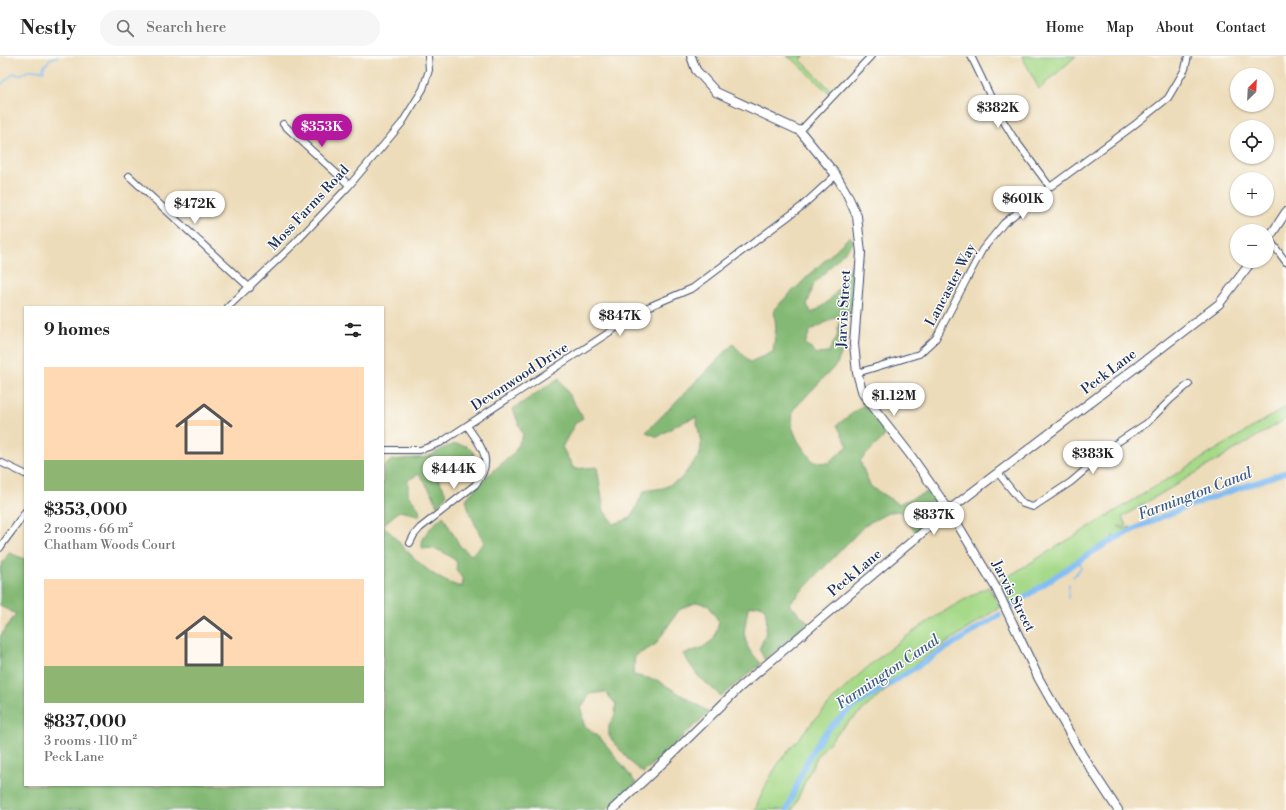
<!DOCTYPE html>
<meta charset="utf-8">
<style>
body{margin:0;font-family:"Libre Bodoni",serif;background:#f6f6f6;color:#222;height:100vh;display:flex;flex-direction:column;font-size:15px;white-space:nowrap}
*{box-sizing:border-box;margin:0}
p{font-size:13px;color:#767676}
.icon{flex:none;width:22px;height:22px;fill:none;stroke:currentColor;stroke-width:2;stroke-linecap:round;stroke-linejoin:round}
.map{position:relative;flex:1;overflow:hidden}
.panel{position:absolute;left:24px;top:250px;width:360px;height:480px;display:flex;flex-direction:column;background:#fff;border-radius:0px;box-shadow:0 1px 3px #0004}
.panel>*{flex:none}
.needle{width:26px;rotate:24deg}
.controls{position:absolute;left:1230px;top:12px;display:grid;gap:8px}
.controls a{display:grid;place-items:center;width:44px;height:44px;border-radius:50%;background:#fff;box-shadow:0 1px 3px #0004;font-size:20px}
.price{position:absolute;translate:-50% -34px;padding:0 9px;border-radius:14px;background:#fff;color:#222;font-size:13px;line-height:26px;filter:drop-shadow(0 1px 2px #0008)}
.price::after{content:'';position:absolute;left:50%;top:24px;width:12px;height:9px;margin-left:-6px;background:inherit;clip-path:polygon(0 0,100% 0,50% 100%)}
.price.current{background:#b5179e;color:#fff}
ul{padding:0;list-style:none}
li{display:grid;align-content:center;gap:8px;height:212px;padding:0 20px}
li span{display:grid;place-items:center;height:124px;border-radius:0px;color:#555}
li>.icon{margin-inline-start:auto}
span .icon{width:72px;height:72px;fill:#fffc;stroke-width:1}
li b{font-size:17px}
h2{display:flex;justify-content:space-between;align-items:center;height:48px;padding:0 20px;font-size:17px}
header{display:flex;align-items:center;gap:24px;box-sizing:border-box;height:56px;padding:0 20px;background:#fff;border-bottom:1px solid #e0e0e0}
header strong{font-size:19px}
nav{display:flex;gap:22px;margin-inline-start:auto;font-size:14px}
.search{width:280px;height:36px;background:#f6f6f6;display:flex;align-items:center;gap:10px;box-sizing:border-box;padding:0 14px;border-radius:22px;color:#767676;font-size:15px}
.map>svg:first-child{display:block}
.green{fill:#a6d988;stroke:#608473}
.forest{fill:#84b974;stroke:#507469}
.lines{fill:none;stroke-linecap:round;stroke-linejoin:round}
.stream{stroke:#82bdf4;stroke-width:1.5}
.canal{stroke:#82bdf4;stroke-width:5.5}
.street-casing{stroke:#3a496c;stroke-width:8}
.secondary-casing{stroke:#3a496c;stroke-width:10}
.street{stroke:#fff;stroke-width:6}
.secondary{stroke:#fff;stroke-width:8}
.labels{text-anchor:middle;dominant-baseline:central;stroke-width:3;stroke-linejoin:round;paint-order:stroke}
.street-label{font-size:14px;fill:#1b2f5e;stroke:#fdfcf7}
.water-label{font-size:15px;font-style:italic;fill:#3a5a8b;stroke:#fdfcf7}
</style>
<header>
<strong>Nestly</strong>
<div class="search"><svg class="icon" aria-label="search" viewBox="0 0 24 24"><circle cx="10" cy="10" r="6"/><path d="M15 15l6 6"/></svg>Search here</div>
<nav><a>Home</a><a>Map</a><a>About</a><a>Contact</a></nav>
</header>
<div class="map">
<svg width="1286" height="754" viewBox="0 0 1286 754">
<rect width="100%" height="100%" fill="#fdfcf7"/>
<filter id="ink" filterUnits="userSpaceOnUse"><feTurbulence type="fractalNoise" baseFrequency=".025" numOctaves="2"/><feDisplacementMap in="SourceGraphic" scale="8" xChannelSelector="R" yChannelSelector="G"/><feConvolveMatrix kernelMatrix="1 2 1 2 8 2 1 2 1" color-interpolation-filters="sRGB"/></filter>
<filter id="wash" filterUnits="userSpaceOnUse"><feTurbulence type="fractalNoise" baseFrequency=".012" numOctaves="4" result="noise"/><feDisplacementMap in="SourceGraphic" scale="16" xChannelSelector="R" yChannelSelector="G"/><feGaussianBlur stdDeviation="0.9" result="paint"/><feColorMatrix in="noise" values="0 0 0 0 0 0 0 0 0 0 0 0 0 0 0 0 0 1.4 0 .05"/><feComposite in="paint" operator="in"/></filter>
<g filter="url(#wash)">
<rect width="100%" height="100%" fill="#eddcb9"/>
<!-- green -->
<path class="green" d="M787 0H804L801 4 831 34 828 36 797 7Z
M1022 0H1076L1039 33Z
M1286 351V363L1122 461 1127 469 1123 471 1118 470 1122 473 1131 471 1129 475 1123 477 1120 481 1113 480 1106 487 1093 493 1078 504 1070 508 1060 517 1038 532 1035 536 1027 539 1012 549 999 526Z
M988 531 1000 551 921 604 843 671 818 699 807 721 793 754H755C760 741 766 728 773 716 782 701 794 688 805 675 857 613 916 568 988 531Z"/>
<!-- forest -->
<path class="forest" d="M850 180 854 186 814 228 807 249 812 257C839 241 843 225 856 198L852 252 810 275 805 288 817 298 828 297 837 281 839 266 843 279V293L837 308 793 354 792 371 798 385 813 406 828 407 848 390 837 369 866 347 888 377 860 405 870 430 898 448 927 436 942 454 916 477 900 455 890 456 865 469 789 548 808 566 765 604 759 593C767 578 768 568 765 552L760 549 748 551 744 577 748 592 761 608 721 640 698 620 683 598 702 592 714 583 719 566 709 550 697 546 679 554 655 589 635 600 633 619 657 624 709 656 643 717 631 707 609 680V670L615 659 616 648 605 636 590 638 581 652 584 669 603 685 636 727 606 754H0V580L16 558 0 550V511L9 497 25 503V729H383V411L392 404 428 401 444 392 456 388 467 390 474 397V417L471 421 464 416 457 405 452 404 441 412 438 422 447 439 437 450 433 439 419 418 408 424V439L419 453 420 459 418 461 414 458 399 455 383 469C406 493 428 523 462 531L463 524 456 513 457 506C447 498 437 490 423 493L422 491C421 478 434 469 443 460L460 490 471 499 484 487 469 455 466 443 484 423 514 397 523 379 513 353 559 322 583 362 576 366 562 391 574 413 597 411 604 455 614 468 631 462 644 435 663 432 680 424 700 398 701 387 696 361 678 368 658 381 646 376 733 288 750 306 773 296 776 272 774 253Z"/>
<g class="lines">
<!-- stream -->
<path class="stream" d="M0 29 14 17 19 19 31 14 44 15 43 12 50 3 58 0
M1073 521 1081 512 1080 504
M1068 542 1069 528"/>
<!-- canal -->
<path class="canal" d="M1012 550C1045 528 1077 504 1111 485 1166 455 1227 437 1286 416
M787 754C797 729 805 703 822 681 830 670 841 661 851 652L999 559"/>
</g>
</g>
<g filter="url(#ink)">
<g class="lines">
<!-- street casing -->
<g class="street-casing">
<path id="street" d="M971 0 999 58 1013 81 1050 131
M283 68 349 129
M800 75 871 0
M129 120 250 232
M1269 183 1286 206
M228 251 294 188 348 131 402 67 423 33 429 14 428 0
M857 317 919 298 936 282 982 194 1004 167 1050 131 1133 70 1168 42 1185 13 1188 0
M383 394H420L440 387 648 251 693 232 801 151 836 119
M0 406 25 418
M998 417 1023 448 1033 451 1071 426 1115 388 1147 367 1171 343 1189 328
M410 487 414 479 420 472 475 429C495 406 482 391 467 370
M0 492C8 479 18 469 25 456"/>
</g>
<!-- secondary casing -->
<g class="secondary-casing">
<path id="secondary" d="M691 0 696 14 716 36 800 75 836 119 847 138 857 160 861 197 854 288 857 317 863 338 909 397 949 454 996 532 1039 623 1082 699 1118 754
M1267 185 1286 156
M612 754 668 702 739 632 949 454 1219 248 1252 205"/>
</g>
<!-- street -->
<use href="#street" class="street"/>
<!-- secondary -->
<use href="#secondary" class="secondary"/>
</g>
</g>
<g class="labels">
<!-- street labels -->
<g class="street-label">
<text transform="translate(309 152) rotate(-47)">Moss Farms Road</text>
<text transform="translate(951 229) rotate(-62)">Lancaster Way</text>
<text transform="translate(844 253) rotate(-87)">Jarvis Street</text>
<text transform="translate(1109 316) rotate(-37)">Peck Lane</text>
<text transform="translate(520 321) rotate(-33)">Devonwood Drive</text>
<text transform="translate(855 517) rotate(-40)">Peck Lane</text>
<text transform="translate(1013 540) rotate(63)">Jarvis Street</text>
</g>
<!-- water labels -->
<g class="water-label">
<text transform="translate(1195 438) rotate(-21)">Farmington Canal</text>
<text transform="translate(888 616) rotate(-34)">Farmington Canal</text>
</g>
</g>
</svg>
<div class="controls">
<a><svg class="needle" viewBox="-14 -14 28 28"><path d="M0-13l5 13h-10z" fill="#e53935"/><path d="M0 13l5-13h-10z" fill="#767676"/></svg></a>
<a><svg class="icon" aria-label="locate" viewBox="0 0 24 24"><circle cx="12" cy="12" r="6"/><path d="M12 2v4M12 18v4M2 12h4M18 12h4"/></svg></a>
<a>+</a>
<a>−</a>
</div>
<b class="price" style="left:998px;top:73px">$382K</b>
<b class="price current" style="left:322px;top:92px">$353K</b>
<b class="price" style="left:1023px;top:164px">$601K</b>
<b class="price" style="left:195px;top:169px">$472K</b>
<b class="price" style="left:620px;top:281px">$847K</b>
<b class="price" style="left:894px;top:361px">$1.12M</b>
<b class="price" style="left:1093px;top:419px">$383K</b>
<b class="price" style="left:454px;top:434px">$444K</b>
<b class="price" style="left:934px;top:480px">$837K</b>
<section class="panel">
<h2>9 homes<svg class="icon" aria-label="filters" viewBox="0 0 24 24"><path d="M4 7h16M4 17h16"/><circle cx="9" cy="7" r="2"/><circle cx="15" cy="17" r="2"/></svg></h2>
<ul>
<li><span style="background:linear-gradient(#ffd9b3 75%,#8fb573 0)"><svg class="icon" aria-label="home" viewBox="0 0 24 24"><path d="M3 11l9-7 9 7M6 9v11h12V9"/></svg></span><div><b>$353,000</b><p>2 rooms · 66 m²</p><p>Chatham Woods Court</p></div></li>
<li><span style="background:linear-gradient(#ffd9b3 70%,#8fb573 0)"><svg class="icon" aria-label="home" viewBox="0 0 24 24"><path d="M3 11l9-7 9 7M6 9v11h12V9"/></svg></span><div><b>$837,000</b><p>3 rooms · 110 m²</p><p>Peck Lane</p></div></li>
</ul>
</section>
</div>
